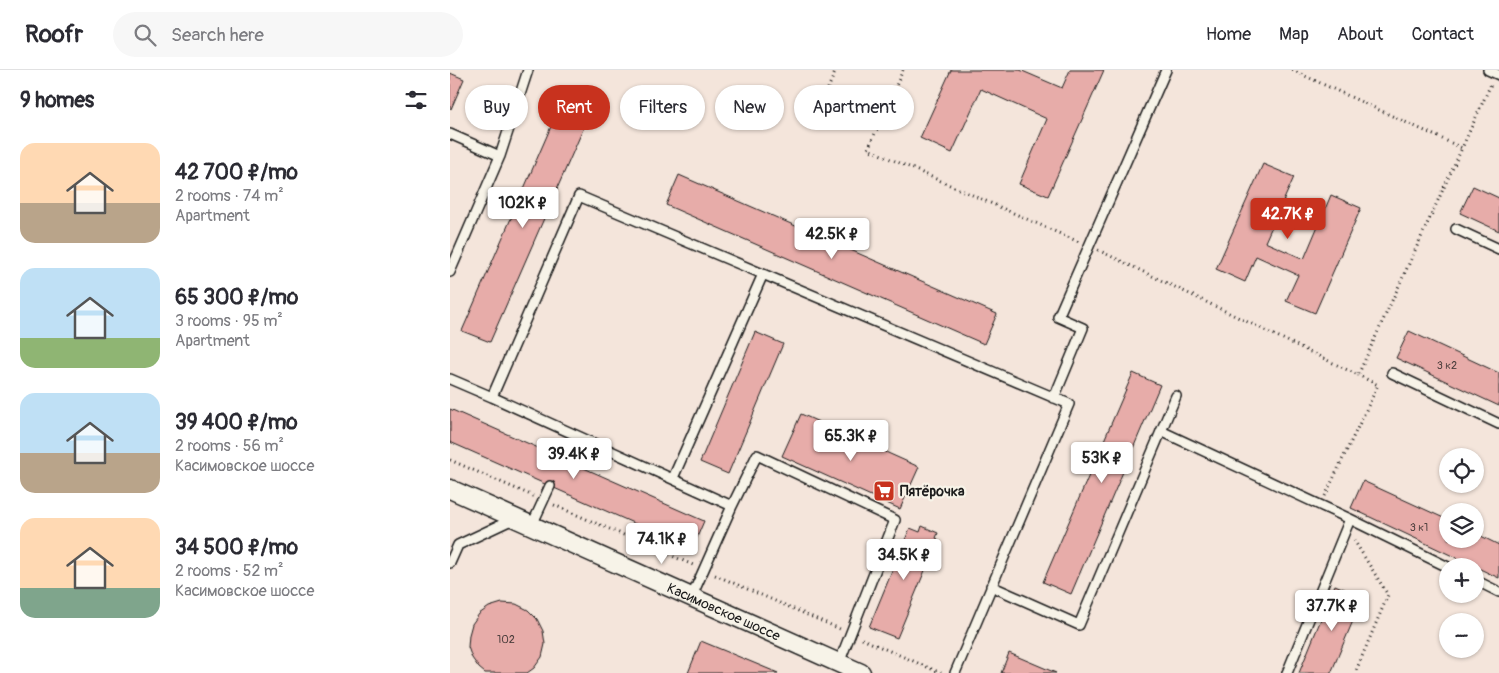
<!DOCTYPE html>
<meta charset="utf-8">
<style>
body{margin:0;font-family:Pangolin,sans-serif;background:#f7f7f7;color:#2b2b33;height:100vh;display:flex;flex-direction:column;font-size:19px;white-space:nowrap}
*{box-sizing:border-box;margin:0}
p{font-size:16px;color:#7c7c81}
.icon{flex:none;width:28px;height:28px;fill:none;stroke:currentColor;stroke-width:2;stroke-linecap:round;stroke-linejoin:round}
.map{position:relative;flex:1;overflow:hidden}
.drawer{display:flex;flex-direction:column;background:#fff;width:450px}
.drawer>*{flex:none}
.banner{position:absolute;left:15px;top:15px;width:475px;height:45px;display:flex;gap:10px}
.tools{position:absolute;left:989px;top:378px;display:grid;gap:10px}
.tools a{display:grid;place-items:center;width:45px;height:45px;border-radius:50%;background:#fff;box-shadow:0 1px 4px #0004;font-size:25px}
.price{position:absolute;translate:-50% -42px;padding:0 11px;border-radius:5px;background:#fff;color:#222;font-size:16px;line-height:32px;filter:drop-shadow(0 1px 2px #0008)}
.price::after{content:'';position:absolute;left:50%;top:30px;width:15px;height:11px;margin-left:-8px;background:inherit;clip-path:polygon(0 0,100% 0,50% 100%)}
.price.active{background:#c8321e;color:#fff}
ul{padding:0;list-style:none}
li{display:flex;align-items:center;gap:15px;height:125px;padding:0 20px}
li span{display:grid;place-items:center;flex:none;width:140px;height:100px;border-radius:15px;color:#555}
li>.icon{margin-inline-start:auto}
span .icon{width:60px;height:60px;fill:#fffc;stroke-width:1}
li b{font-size:21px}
h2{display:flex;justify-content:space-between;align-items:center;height:60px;padding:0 20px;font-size:21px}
.pill{padding:0 18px;border-radius:22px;background:#fff;box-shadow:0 1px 4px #0004;font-size:18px;line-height:45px}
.pill.active{background:#c8321e;color:#fff}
header{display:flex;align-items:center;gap:30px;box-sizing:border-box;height:70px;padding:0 25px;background:#fff;border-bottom:1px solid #e1e1e2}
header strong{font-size:24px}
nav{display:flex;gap:28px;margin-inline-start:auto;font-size:18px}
.search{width:350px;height:45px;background:#f7f7f7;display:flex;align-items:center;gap:12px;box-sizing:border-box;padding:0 18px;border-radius:28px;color:#7c7c81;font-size:19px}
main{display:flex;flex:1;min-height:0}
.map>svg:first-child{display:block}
.building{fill:#e7aca9;stroke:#1c1c1c}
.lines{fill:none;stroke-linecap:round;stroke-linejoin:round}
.lane-casing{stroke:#1c1c1c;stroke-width:12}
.street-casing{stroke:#1c1c1c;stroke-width:21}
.path{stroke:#1c1c1c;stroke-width:3;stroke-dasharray:1 4;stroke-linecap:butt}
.lane{stroke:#f7f3e8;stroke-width:9}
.street{stroke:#f7f3e8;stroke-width:18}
.labels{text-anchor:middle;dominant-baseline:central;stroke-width:4.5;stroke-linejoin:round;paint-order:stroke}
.number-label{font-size:11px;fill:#4f403f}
.poi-label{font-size:14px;font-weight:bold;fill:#1c1c1c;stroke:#f7f3e8;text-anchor:start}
.street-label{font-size:14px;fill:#1c1c1c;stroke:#f7f3e8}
</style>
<header>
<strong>Roofr</strong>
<div class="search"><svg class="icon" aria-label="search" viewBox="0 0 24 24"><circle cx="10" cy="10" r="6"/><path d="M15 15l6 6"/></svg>Search here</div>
<nav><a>Home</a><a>Map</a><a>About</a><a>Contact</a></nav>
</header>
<main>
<section class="drawer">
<h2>9 homes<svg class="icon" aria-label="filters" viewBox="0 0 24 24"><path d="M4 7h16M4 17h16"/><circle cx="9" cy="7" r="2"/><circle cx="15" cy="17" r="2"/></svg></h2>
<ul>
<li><span style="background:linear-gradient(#ffd9b3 60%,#b9a48a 0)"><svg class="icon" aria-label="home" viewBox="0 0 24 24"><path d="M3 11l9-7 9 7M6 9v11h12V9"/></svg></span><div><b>42 700 ₽/mo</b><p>2 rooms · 74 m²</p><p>Apartment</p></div></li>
<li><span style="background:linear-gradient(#bfe0f5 70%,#8fb573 0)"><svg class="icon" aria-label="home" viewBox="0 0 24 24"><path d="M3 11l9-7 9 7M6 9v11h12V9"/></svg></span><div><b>65 300 ₽/mo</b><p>3 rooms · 95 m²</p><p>Apartment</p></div></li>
<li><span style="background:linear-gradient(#bfe0f5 60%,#b9a48a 0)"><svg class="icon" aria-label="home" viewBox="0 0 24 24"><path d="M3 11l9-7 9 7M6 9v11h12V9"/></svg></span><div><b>39 400 ₽/mo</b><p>2 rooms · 56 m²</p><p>Касимовское шоссе</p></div></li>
<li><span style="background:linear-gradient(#ffd9b3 70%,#7fa58c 0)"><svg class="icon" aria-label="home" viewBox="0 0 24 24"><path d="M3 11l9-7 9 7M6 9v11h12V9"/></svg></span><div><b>34 500 ₽/mo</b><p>2 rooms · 52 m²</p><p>Касимовское шоссе</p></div></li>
</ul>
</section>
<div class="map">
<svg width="1049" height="603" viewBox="0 0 1049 603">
<rect width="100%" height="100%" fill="#f4e5db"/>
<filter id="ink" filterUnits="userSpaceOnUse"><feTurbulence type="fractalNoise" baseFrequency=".02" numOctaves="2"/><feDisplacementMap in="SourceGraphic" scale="10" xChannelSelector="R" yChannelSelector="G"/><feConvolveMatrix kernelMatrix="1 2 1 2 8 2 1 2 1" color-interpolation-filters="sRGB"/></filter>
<g filter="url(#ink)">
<!-- building -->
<path class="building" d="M501 0H570L612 18 620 0H654L598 126 569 114 597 49 531 19 502 83 470 68Z
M0 3 14 9 1 39 0 38Z
M106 45 134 57 40 272 12 261Z
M813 94 844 107 815 172 854 189 881 125 911 138 865 243 836 231 848 205 806 186 795 212 766 199Z
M229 105 547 244 534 274 216 135Z
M1023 116 1049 128V161L1010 143Z
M959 261 1049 303V336L946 288Z
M305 262 333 274 278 404 250 392Z
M683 303 710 315 621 524 593 512Z
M0 339 254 451 242 479 0 372Z
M351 344 469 397 450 439 332 386Z
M913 411 998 450V469H1025V463L1049 475V508L901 438Z
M472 456 488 463 486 468 488 469 447 568 419 557 460 458 470 462Z
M885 515 913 527 881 603H849Z
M52 533 66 534 78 540 87 549 93 561 95 574 92 587 84 598 77 603H35L29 598 22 588 18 577 19 565 22 554 29 544 39 537Z
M251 571 328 603H238Z
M559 583 606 603H551Z"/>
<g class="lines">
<!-- lane casing -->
<g class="lane-casing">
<path id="lane" d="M1038 0 1049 5
M0 64 50 86
M1006 159 1049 179
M0 202 50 86 78 0
M942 303 1049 354
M0 309 42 327 129 126 619 334 505 603
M42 327 282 436 242 526
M604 328 633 258 608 247 716 0
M711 361 900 449
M223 408 313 204
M282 436 307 385 445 450 389 593
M82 455 100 416
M0 493 8 475 59 451 61 446
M1025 510 1049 522
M541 516 629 555 726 326
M837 603 900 449 998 497"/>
</g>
<!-- street casing -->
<g class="street-casing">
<g id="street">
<path id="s1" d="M0 419 411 603"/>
</g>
</g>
<!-- path -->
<path class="path" d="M453 0 418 79 629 172
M842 0 1012 78 1041 14
M370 37 386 0
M648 180 908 305 1012 78
M0 390 83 426
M875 426 928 315 908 305
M104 435 243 495
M904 470 938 525 905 603
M265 505 390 559
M412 569 491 603"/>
<!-- lane -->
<use href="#lane" class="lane"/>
<!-- street -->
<use href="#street" class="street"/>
</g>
</g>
<!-- icons -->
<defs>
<g id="supermarket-square" transform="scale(1.125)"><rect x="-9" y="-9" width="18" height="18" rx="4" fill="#c8321e" stroke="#f7f3e8"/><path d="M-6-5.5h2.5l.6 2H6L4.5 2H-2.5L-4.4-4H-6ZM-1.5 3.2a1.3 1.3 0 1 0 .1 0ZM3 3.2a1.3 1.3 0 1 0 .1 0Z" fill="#fff"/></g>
</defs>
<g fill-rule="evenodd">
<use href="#supermarket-square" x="434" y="421"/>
</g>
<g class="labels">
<!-- number labels -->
<g class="number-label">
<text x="997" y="295">3 к2</text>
<text x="969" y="457">3 к1</text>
<text x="56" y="569">102</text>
</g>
<!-- poi labels -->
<g class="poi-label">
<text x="450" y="421">Пятёрочка</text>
</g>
<!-- street labels -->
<g class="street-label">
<text stroke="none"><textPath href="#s1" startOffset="300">Касимовское шоссе</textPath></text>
</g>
</g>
</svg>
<div class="tools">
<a><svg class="icon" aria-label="locate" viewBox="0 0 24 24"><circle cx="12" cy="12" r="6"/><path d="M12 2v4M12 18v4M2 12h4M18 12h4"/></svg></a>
<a><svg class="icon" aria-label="layers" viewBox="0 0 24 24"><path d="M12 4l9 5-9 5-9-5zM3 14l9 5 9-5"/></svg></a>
<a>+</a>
<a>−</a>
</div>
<b class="price" style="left:73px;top:159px">102K ₽</b>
<b class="price active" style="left:838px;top:170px">42.7K ₽</b>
<b class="price" style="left:382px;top:190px">42.5K ₽</b>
<b class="price" style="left:401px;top:392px">65.3K ₽</b>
<b class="price" style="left:124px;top:410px">39.4K ₽</b>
<b class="price" style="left:652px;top:414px">53K ₽</b>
<b class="price" style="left:212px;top:495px">74.1K ₽</b>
<b class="price" style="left:454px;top:511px">34.5K ₽</b>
<b class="price" style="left:882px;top:562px">37.7K ₽</b>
<div class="banner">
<a class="pill">Buy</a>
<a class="pill active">Rent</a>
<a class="pill">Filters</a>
<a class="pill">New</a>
<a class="pill">Apartment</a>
</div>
</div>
</main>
